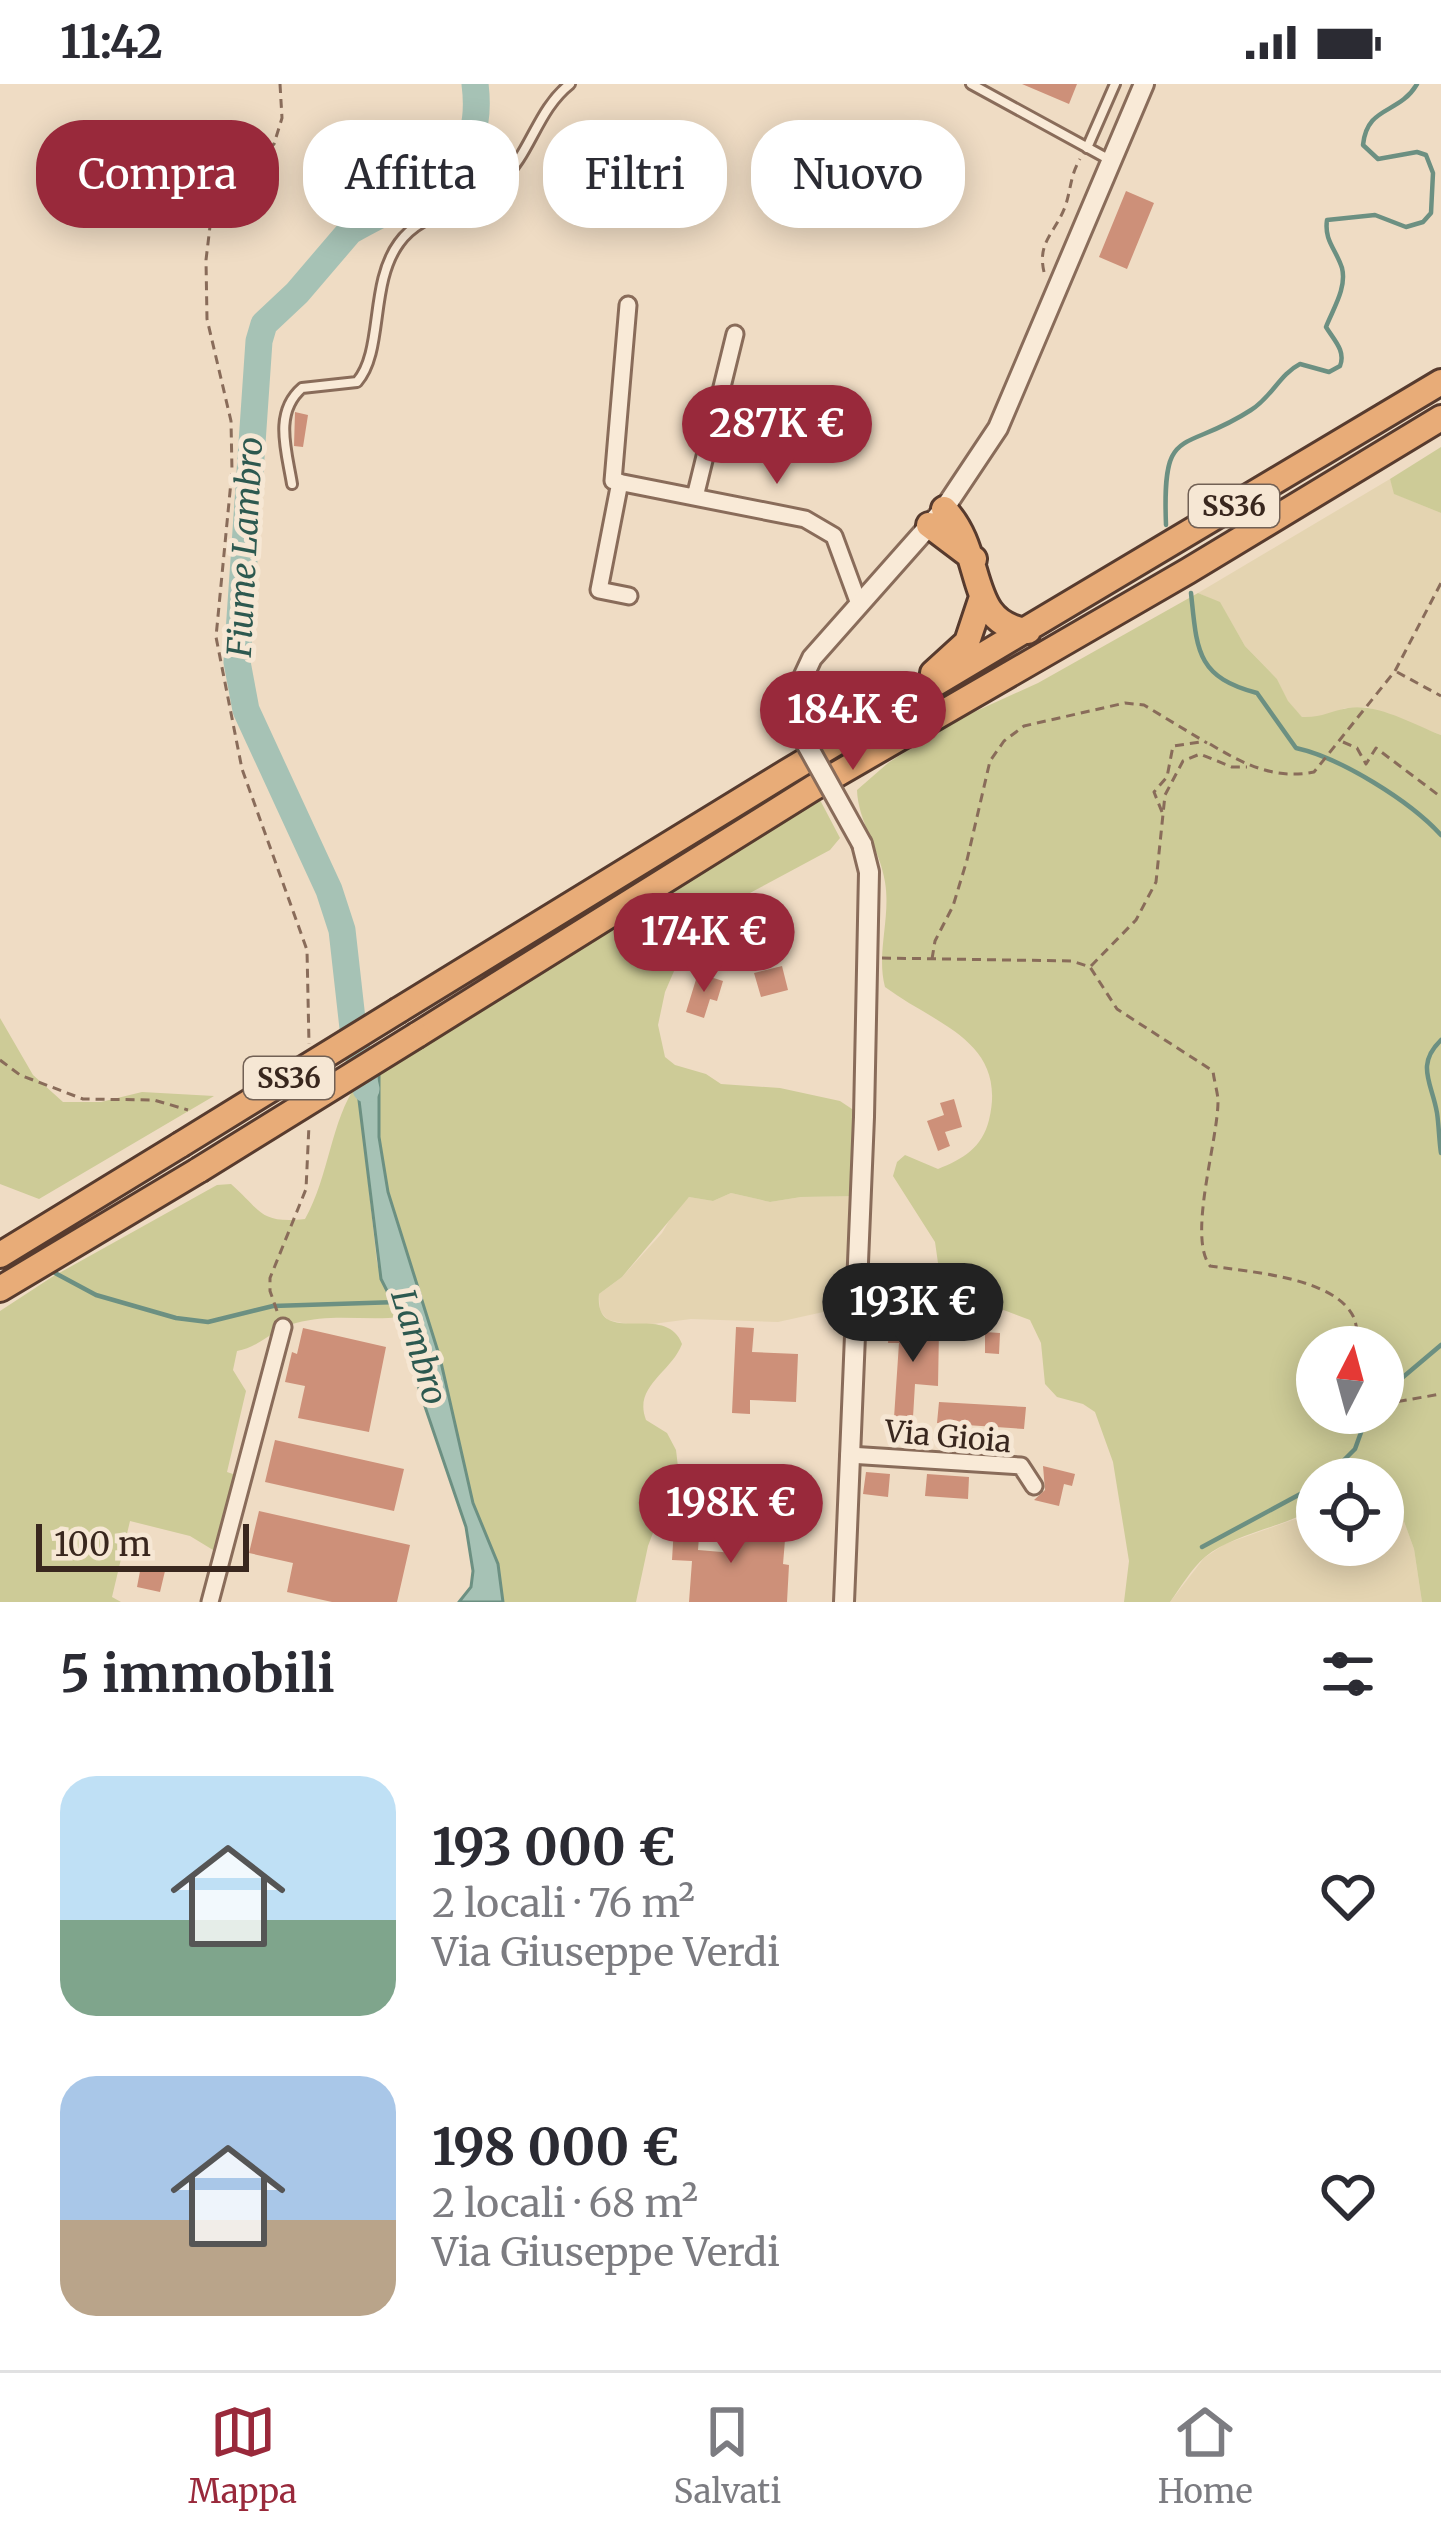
<!DOCTYPE html>
<html lang="it">
<meta charset="utf-8">
<style>
body{margin:0;font-family:Merriweather,serif;background:#f2f2f3;color:#2b2b33;height:100vh;display:flex;flex-direction:column;font-size:45px;white-space:nowrap}
*{box-sizing:border-box;margin:0}
p{font-size:39px;color:#7c7c81}
.icon{flex:none;width:66px;height:66px;fill:none;stroke:currentColor;stroke-width:2;stroke-linecap:round;stroke-linejoin:round}
.map{position:relative;height:1518px;overflow:hidden}
.sheet{display:flex;flex-direction:column;background:#fff;flex:1}
.sheet>*{flex:none}
.banner{position:absolute;left:36px;top:36px;width:1371px;height:108px;display:flex;gap:24px}
.needle{width:78px;rotate:6deg}
.tools{position:absolute;left:1296px;top:1242px;display:grid;gap:24px}
.tools a{display:grid;place-items:center;width:108px;height:108px;border-radius:50%;background:#fff;box-shadow:0 6px 30px #0003;font-size:60px}
.scale{position:absolute;left:36px;bottom:30px;width:213px;box-sizing:border-box;padding-left:12px;border:6px solid #39271e;border-top:0;font-size:33px;line-height:42px;white-space:nowrap;color:#39271e;-webkit-text-stroke:9px #f6e7d4;paint-order:stroke}
.price{position:absolute;translate:-50% -102px;padding:0 27px;border-radius:42px;background:#99293b;color:#fff;font-size:39px;line-height:78px;filter:drop-shadow(0 3px 6px #0008)}
.price::after{content:'';position:absolute;left:50%;top:72px;width:36px;height:27px;margin-left:-18px;background:inherit;clip-path:polygon(0 0,100% 0,50% 100%)}
.price.active{background:#222;color:#fff}
ul{padding:0;list-style:none}
li{display:flex;align-items:center;gap:36px;height:300px;padding:0 60px}
li span{display:grid;place-items:center;flex:none;width:336px;height:240px;border-radius:36px;color:#555}
li>.icon{margin-inline-start:auto}
span .icon{width:144px;height:144px;fill:#fffc;stroke-width:1}
li b{font-size:51px}
h2{display:flex;justify-content:space-between;align-items:center;height:144px;padding:0 60px;font-size:51px}
.tag{padding:0 42px;border-radius:48px;background:#fff;box-shadow:0 6px 30px #0003;font-size:42px;line-height:108px}
.tag.active{background:#99293b;color:#fff}
.status{display:flex;justify-content:space-between;align-items:center;height:84px;padding:0 60px;background:#fff;direction:ltr}
.status svg{height:33px;fill:currentColor}
.menu{display:flex;justify-content:space-around;align-items:center;height:168px;border-top:3px solid #e1e1e2;background:#fff;font-size:33px;color:#7c7c81}
.menu a{display:grid;justify-items:center;gap:6px}
.menu .active{color:#99293b}
.map>svg:first-child{display:block}
.farmland{fill:#e4d4b1}
.green{fill:#cdcb97;fill-rule:evenodd}
.water{fill:#a6c2b5;stroke:#6c9082;stroke-width:3}
.lines{fill:none;stroke-linecap:round;stroke-linejoin:round}
.stream{stroke:#6c9082;stroke-width:4.5}
.river{stroke:#a6c2b5;stroke-width:27}
.building{fill:#cd9079}
.service-casing{stroke:#896c5a;stroke-width:14}
.minor-casing{stroke:#896c5a;stroke-width:21}
.tertiary-casing{stroke:#896c5a;stroke-width:24}
.trunk-casing{stroke:#573b2e;stroke-width:30}
.path{stroke:#896c5a;stroke-width:3;stroke-dasharray:9 6;stroke-linecap:butt}
.service{stroke:#f9ead7;stroke-width:8}
.minor{stroke:#f9ead7;stroke-width:15}
.tertiary{stroke:#f9ead7;stroke-width:18}
.trunk{stroke:#e8ac78;stroke-width:24}
.tertiary-bridge-casing{stroke:#896c5a;stroke-width:24;stroke-linecap:butt}
.trunk-bridge-casing{stroke:#573b2e;stroke-width:30;stroke-linecap:butt}
.tertiary-bridge{stroke:#f9ead7;stroke-width:18}
.trunk-bridge{stroke:#e8ac78;stroke-width:24}
.labels{text-anchor:middle;dominant-baseline:central;stroke-width:10;stroke-linejoin:round;paint-order:stroke}
.shield{fill:#f6e7d4;stroke:#726155;stroke-width:3}
.shield-label{font-size:27px;font-weight:bold;fill:#39271e}
.street-label{font-size:30px;fill:#39271e;stroke:#f6e7d4}
.water-label{font-size:33px;font-style:italic;fill:#2d5950;stroke:#f6e7d4}
</style>
<div class="status"><b>11:42</b><svg viewBox="0 0 49 12"><path d="M0 12V9h3v3zM5 12V6h3v6zM10 12V3h3v9zM15 12V0h3v12zM26 1h20v11H26zM47 4h2v5h-2z"/></svg></div>
<div class="map">
<svg width="1441" height="1518" viewBox="0 0 1441 1518">
<rect width="100%" height="100%" fill="#efdcc4"/>
<!-- farmland -->
<path class="farmland" d="M1390 395 1395 410 1441 429V651L1367 623 1345 624 1324 634 1302 633 1288 618 1277 595 1245 562 1220 519 1198 509Z
M731 1109 770 1118 801 1113 860 1112 855 1221 778 1238 691 1235 637 1242 608 1236 600 1227 599 1210 622 1193 662 1149 676 1125 689 1113 713 1117Z
M1383 1400 1398 1421 1414 1465 1422 1518H1170L1204 1474 1225 1460 1301 1433 1317 1423V1461H1383Z"/>
<!-- green -->
<path class="green" d="M1441 363V429L1394 410 1390 395Z
M1198 509 1220 518 1245 562 1277 595 1288 617 1302 633C1321 634 1331 627 1348 624 1378 619 1414 641 1441 651V1518H1422L1414 1465 1398 1421 1383 1395H1317V1423C1283 1444 1234 1449 1205 1473 1191 1485 1181 1503 1170 1518H1124L1129 1477 1113 1378 1095 1328 1083 1320 1057 1313 1045 1300 1041 1259 1030 1236 1001 1225 964 1223 946 1211 941 1200 935 1158 893 1092 897 1078 905 1071 938 1085C963 1075 982 1064 989 1036 1008 957 936 941 885 903 876 869 891 834 885 798 880 765 858 738 857 706L888 679 950 639 1038 599ZM1317 1263H1383V1329H1317Z
M819 714 840 754 830 766 720 825 684 864 665 908 658 941 665 973 675 981 706 990 721 1000 780 1004 840 1017 864 1033 860 1112 801 1113 770 1118 731 1109 713 1117 689 1113 622 1193 599 1210C594 1266 666 1216 682 1260 671 1289 633 1302 646 1336L667 1349 676 1366 678 1383 648 1462 636 1518H503L498 1480 473 1419 440 1274 388 1108 379 1053V986Z
M0 934 33 991 63 1018H101L142 1008 214 1012 39 1115 0 1100Z
M357 1000 377 1178 381 1195 401 1233C365 1237 332 1229 296 1239 273 1244 261 1263 237 1267L233 1286 246 1307 227 1388 236 1391 218 1469 190 1452 130 1437 112 1513 121 1518H0V1227L52 1193 217 1101 231 1100C261 1126 259 1140 305 1135 329 1093 331 1036 357 1000Z"/>
<!-- water -->
<path class="water" d="M379 986V1053L388 1108 440 1274 473 1419 498 1480 503 1518H459L471 1503 473 1487 466 1443 419 1305 410 1252 381 1195 357 1000Z"/>
<g class="lines">
<!-- stream -->
<path class="stream" d="M1166 441C1162 337 1182 371 1251 326 1271 314 1280 290 1300 280L1329 288 1340 282C1346 267 1334 256 1326 243 1333 225 1347 204 1342 184 1336 165 1324 157 1327 136L1375 131 1406 143 1423 138 1431 129 1433 89 1426 71 1417 68 1378 75 1363 61C1367 21 1399 31 1417 0
M1191 509C1197 566 1196 593 1257 609L1296 664C1341 674 1410 717 1441 751
M1441 956C1415 981 1432 999 1437 1029 1439 1042 1439 1056 1441 1069
M55 1189 96 1211 176 1234 208 1238 273 1222 398 1218
M1383 1310 1441 1261
M1325 1395 1355 1365 1368 1329
M1202 1463 1317 1401"/>
<!-- river -->
<path class="river" d="M366 1005 354 953 342 846 329 806 246 626 237 578 259 257 264 240 297 209 350 147C417 108 487 94 475 0"/>
</g>
<!-- building -->
<path class="building" d="M1022 0H1077L1069 20Z
M1126 107 1154 119 1127 185 1099 173Z
M295 328 308 331 303 363 294 362Z
M782 882 788 906 761 913 754 889Z
M698 889 723 897 717 917 710 915 704 934 686 928Z
M954 1015 962 1043 945 1048 950 1062 938 1067 927 1037 944 1031 940 1019Z
M897 1225 919 1227 917 1245 939 1246 938 1302 915 1300 912 1350 893 1349 899 1259H888L889 1244H896Z
M736 1243 754 1244 752 1268 798 1270 796 1318 750 1316V1330L732 1329Z
M303 1244 386 1263 369 1348 298 1334 305 1302 285 1298 292 1268 297 1270Z
M985 1248 1000 1249 999 1270 985 1269Z
M939 1318 1026 1323 1024 1345 937 1339Z
M275 1356 404 1385 394 1427 265 1398Z
M1043 1382 1075 1390 1072 1402 1064 1400 1059 1422 1034 1416 1045 1406Z
M866 1388 890 1390 888 1413 863 1410Z
M927 1390 969 1393 968 1415 925 1412Z
M675 1426 701 1427 698 1466 734 1469 735 1453 785 1456 783 1480 789 1481 787 1518H689L692 1477 672 1476Z
M259 1427 410 1461 397 1518H332L287 1508 293 1479 249 1469Z
M141 1482 165 1487 160 1508 137 1503Z"/>
<g class="lines">
<!-- service casing -->
<g class="service-casing">
<path id="service" d="M971 0 1110 76
M1087 64 1115 0
M292 400C287 368 273 329 302 304L357 298C384 267 369 200 399 159 422 126 472 124 501 97 531 69 537 26 570 0"/>
</g>
<!-- minor casing -->
<g class="minor-casing">
<path id="minor" d="M628 221 613 397 805 435 834 452 859 520
M620 398 599 506 629 512
M695 413 735 250
M849 1371 1021 1382 1034 1402
M210 1518 283 1243"/>
</g>
<!-- tertiary casing -->
<g class="tertiary-casing">
<path id="tertiary" d="M797 643 792 617 812 574 944 425 998 344 1144 0
M844 1518 864 1033 869 788 862 760"/>
</g>
<!-- trunk casing -->
<g class="trunk-casing">
<path id="trunk" d="M944 425C987 469 964 540 1028 547
M929 441 974 475
M933 589 967 558 982 513
M399 926 787 688 1441 298
M417 951 813 704 1188 487 1441 334
M0 1171 180 1061
M0 1205 199 1086"/>
</g>
<!-- path -->
<path class="path" d="M280 0 282 34 274 60 219 108 211 134 206 176 207 235 231 337 232 387 216 553 242 685 307 866 309 960
M1044 188C1037 158 1055 149 1065 123 1071 106 1070 92 1080 75
M1397 588 1441 612
M1343 658 1357 664 1366 680 1376 664 1441 713
M1210 660C1243 680 1275 696 1314 688L1395 587 1441 499
M1162 728 1154 708 1167 693 1173 662 1201 658
M882 874 1072 877 1090 883 1117 925 1213 987C1214 996 1217 1006 1218 1015 1219 1054 1187 1152 1210 1182 1249 1188 1336 1193 1354 1234 1357 1242 1358 1254 1360 1263
M932 875 935 857 953 822 967 776 990 677 1004 657 1024 642 1125 619 1144 621 1207 659
M1091 882 1136 836 1156 798 1165 711 1183 677 1200 670 1232 683H1247
M0 976 20 991 83 1015 154 1016 188 1026
M277 1227 270 1207V1194L306 1105 309 1041
M1383 1320 1441 1310"/>
<!-- service -->
<use href="#service" class="service"/>
<!-- minor -->
<use href="#minor" class="minor"/>
<!-- tertiary -->
<use href="#tertiary" class="tertiary"/>
<!-- trunk -->
<use href="#trunk" class="trunk"/>
<!-- tertiary-bridge casing -->
<g class="tertiary-bridge-casing">
<path id="tertiary-bridge" d="M797 643 862 760"/>
</g>
<!-- trunk-bridge casing -->
<g class="trunk-bridge-casing">
<path id="trunk-bridge" d="M180 1061 399 926
M199 1086 417 951"/>
</g>
<!-- tertiary-bridge -->
<use href="#tertiary-bridge" class="tertiary-bridge"/>
<!-- trunk-bridge -->
<use href="#trunk-bridge" class="trunk-bridge"/>
</g>
<g class="labels">
<!-- shield labels -->
<g class="shield">
<rect x="1189" y="401" width="90" height="42" rx="9"/>
<rect x="244" y="973" width="90" height="42" rx="9"/>
</g>
<g class="shield-label">
<text x="1234" y="422">SS36</text>
<text x="289" y="994">SS36</text>
</g>
<!-- street labels -->
<g class="street-label">
<text transform="translate(948 1352) rotate(5)">Via Gioia</text>
</g>
<!-- water labels -->
<g class="water-label">
<text transform="translate(245 463) rotate(-87)">Fiume Lambro</text>
<text transform="translate(419 1263) rotate(73)">Lambro</text>
</g>
</g>
</svg>
<div class="tools">
<a><svg class="needle" viewBox="-14 -14 28 28"><path d="M0-13l5 13h-10z" fill="#e53935"/><path d="M0 13l5-13h-10z" fill="#7c7c81"/></svg></a>
<a><svg class="icon" aria-label="locate" viewBox="0 0 24 24"><circle cx="12" cy="12" r="6"/><path d="M12 2v4M12 18v4M2 12h4M18 12h4"/></svg></a>
</div>
<div class="scale">100 m</div>
<b class="price" style="left:777px;top:403px">287K €</b>
<b class="price" style="left:853px;top:689px">184K €</b>
<b class="price" style="left:704px;top:911px">174K €</b>
<b class="price active" style="left:913px;top:1281px">193K €</b>
<b class="price" style="left:731px;top:1482px">198K €</b>
<div class="banner">
<a class="tag active">Compra</a>
<a class="tag">Affitta</a>
<a class="tag">Filtri</a>
<a class="tag">Nuovo</a>
</div>
</div>
<section class="sheet">
<h2>5 immobili<svg class="icon" aria-label="filters" viewBox="0 0 24 24"><path d="M4 7h16M4 17h16"/><circle cx="9" cy="7" r="2"/><circle cx="15" cy="17" r="2"/></svg></h2>
<ul>
<li><span style="background:linear-gradient(#bfe0f5 60%,#7fa58c 0)"><svg class="icon" aria-label="home" viewBox="0 0 24 24"><path d="M3 11l9-7 9 7M6 9v11h12V9"/></svg></span><div><b>193 000 €</b><p>2 locali · 76 m²</p><p>Via Giuseppe Verdi</p></div><svg class="icon" aria-label="heart" viewBox="0 0 24 24"><path d="M12 20l-8-8c-3-5 5-10 8-4 3-6 11-1 8 4z"/></svg></li>
<li><span style="background:linear-gradient(#a9c7e8 60%,#b9a48a 0)"><svg class="icon" aria-label="home" viewBox="0 0 24 24"><path d="M3 11l9-7 9 7M6 9v11h12V9"/></svg></span><div><b>198 000 €</b><p>2 locali · 68 m²</p><p>Via Giuseppe Verdi</p></div><svg class="icon" aria-label="heart" viewBox="0 0 24 24"><path d="M12 20l-8-8c-3-5 5-10 8-4 3-6 11-1 8 4z"/></svg></li>
</ul>
</section>
<nav class="menu">
<a class="active"><svg class="icon" aria-label="map" viewBox="0 0 24 24"><path d="M3 6l6-2 6 2 6-2v14l-6 2-6-2-6 2zM9 4v14M15 6v14"/></svg>Mappa</a>
<a><svg class="icon" aria-label="saved" viewBox="0 0 24 24"><path d="M7 4h10v16l-5-4-5 4z"/></svg>Salvati</a>
<a><svg class="icon" aria-label="home" viewBox="0 0 24 24"><path d="M3 11l9-7 9 7M6 9v11h12V9"/></svg>Home</a>
</nav>
